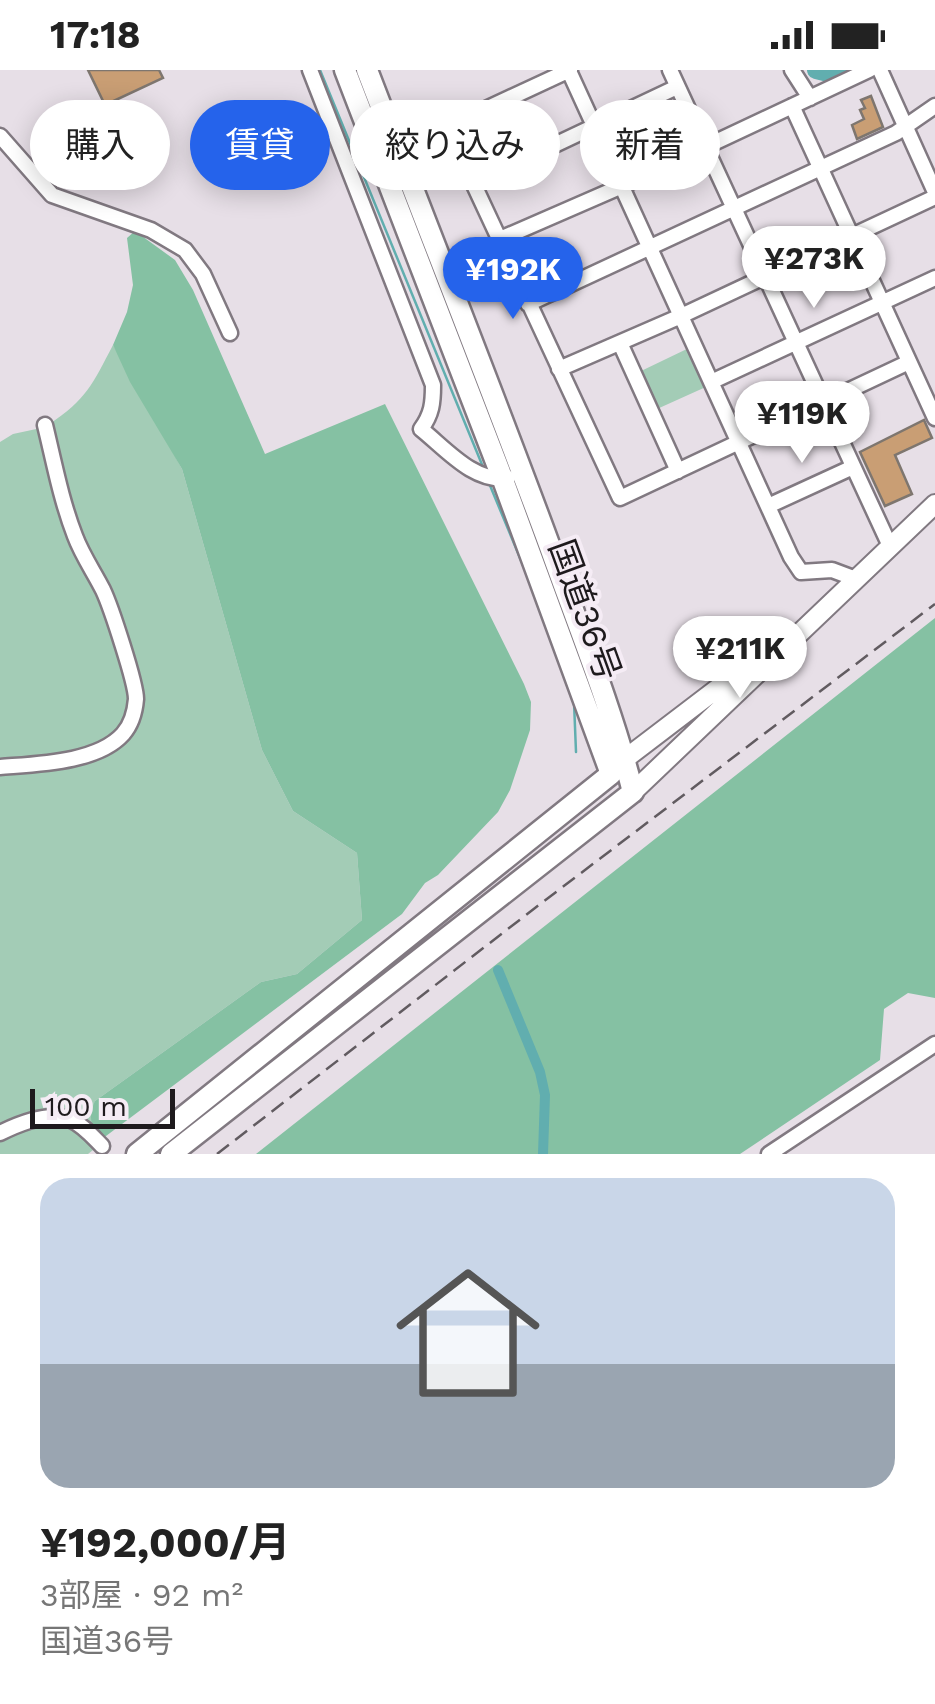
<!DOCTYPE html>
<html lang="ja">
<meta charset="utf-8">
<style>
body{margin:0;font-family:"Work Sans","Noto Sans JP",sans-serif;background:#f6f6f6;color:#222;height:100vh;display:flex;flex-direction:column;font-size:38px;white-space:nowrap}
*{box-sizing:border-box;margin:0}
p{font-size:32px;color:#767676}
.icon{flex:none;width:55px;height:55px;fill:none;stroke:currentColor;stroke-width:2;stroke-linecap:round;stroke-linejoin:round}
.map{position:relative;height:1084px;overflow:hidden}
.sheet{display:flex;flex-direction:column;background:#fff;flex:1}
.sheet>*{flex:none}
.top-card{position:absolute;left:30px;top:30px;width:875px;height:90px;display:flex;gap:20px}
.scale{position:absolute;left:30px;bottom:25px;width:145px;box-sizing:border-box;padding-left:10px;border:5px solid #1e1a1d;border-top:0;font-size:28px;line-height:35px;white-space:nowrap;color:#1e1a1d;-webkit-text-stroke:8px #f5ecf5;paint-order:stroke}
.price{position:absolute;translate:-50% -85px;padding:0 22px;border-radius:35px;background:#fff;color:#222;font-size:32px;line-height:65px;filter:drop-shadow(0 2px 5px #0008)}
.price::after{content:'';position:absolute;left:50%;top:60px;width:30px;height:22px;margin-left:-15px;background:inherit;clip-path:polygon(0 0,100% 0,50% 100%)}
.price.active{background:#2563eb;color:#fff}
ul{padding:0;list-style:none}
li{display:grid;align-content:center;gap:20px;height:530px;padding:0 40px}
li+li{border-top:2px solid #e0e0e0}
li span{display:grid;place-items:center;height:310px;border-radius:30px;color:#555}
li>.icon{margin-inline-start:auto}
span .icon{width:180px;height:180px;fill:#fffc;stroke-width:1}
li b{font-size:42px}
.pill{padding:0 35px;border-radius:45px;background:#fff;box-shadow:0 5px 25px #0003;font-size:35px;line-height:90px}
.pill.active{background:#2563eb;color:#fff}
.status{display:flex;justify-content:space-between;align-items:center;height:70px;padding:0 50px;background:#fff;direction:ltr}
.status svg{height:28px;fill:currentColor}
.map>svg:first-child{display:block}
.green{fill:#a3ccb6}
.forest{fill:#85c1a3}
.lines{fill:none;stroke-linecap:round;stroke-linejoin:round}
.stream{stroke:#61aeaf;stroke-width:2.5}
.canal{stroke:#61aeaf;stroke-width:10}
.river{stroke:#61aeaf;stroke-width:18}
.building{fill:#c99e74;stroke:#7e766f;stroke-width:2.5}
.minor-casing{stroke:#817981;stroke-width:19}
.major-casing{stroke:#817981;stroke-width:22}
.highway-casing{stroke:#817981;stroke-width:25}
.minor{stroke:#fff;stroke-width:14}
.major{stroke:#fff;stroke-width:18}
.highway{stroke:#fff;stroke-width:20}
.rail{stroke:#615b60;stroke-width:2.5;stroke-dasharray:15 8;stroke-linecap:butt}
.labels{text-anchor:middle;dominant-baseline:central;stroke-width:8;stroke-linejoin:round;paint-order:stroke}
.street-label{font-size:35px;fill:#1e1a1d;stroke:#f5ecf5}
</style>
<div class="status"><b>17:18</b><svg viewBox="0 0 49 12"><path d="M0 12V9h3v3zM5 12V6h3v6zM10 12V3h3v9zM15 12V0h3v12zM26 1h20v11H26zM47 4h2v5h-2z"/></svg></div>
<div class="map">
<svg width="935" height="1084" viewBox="0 0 935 1084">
<rect width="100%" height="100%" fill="#e7dfe7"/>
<!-- green -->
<path class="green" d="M113 275 182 399 262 680 293 741 357 783 362 850 297 904 261 912 95 1031 93 1059 75 1048 0 1060V700L111 676 139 634 79 467 48 355C87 329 92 315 113 275Z
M691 277 708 316 657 339 639 302Z
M41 358 102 524 133 621 123 662 79 685 0 694V372L13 364Z
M57 1050C74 1057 83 1066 93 1080L88 1084H0V1069L25 1058Z"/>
<!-- forest -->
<path class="forest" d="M135 161 175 190 193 220 265 384 385 334 524 614 531 632 530 660 510 720 498 742 438 805 425 813 402 844 102 1069C90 1056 88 1047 95 1031L261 912 297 904 362 850 357 783 293 741 262 680 182 399 130 312 113 275 127 242 133 215 127 168Z
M935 548V928L908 923 884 939 880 990 740 1084H256Z"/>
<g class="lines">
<!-- stream -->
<path class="stream" d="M320 0 483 397
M489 413 530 512
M574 632 576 682"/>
<!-- canal -->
<path class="canal" d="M498 900 540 1002 545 1025 543 1084"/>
<!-- river -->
<path class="river" d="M816 0 824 2 844 0"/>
</g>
<!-- building -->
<path class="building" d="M88 0H159L163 8 105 35Z
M871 26 883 57 857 69 852 55 864 49 860 40 865 38 861 30Z
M924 350 932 368 895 385 912 424 885 436 860 382Z"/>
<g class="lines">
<!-- minor casing -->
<g class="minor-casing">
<path id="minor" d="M310 0 433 315C433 333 432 344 421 359 446 379 474 413 508 408
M570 0 447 57 620 428 909 292
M670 0 890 476
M792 0 810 28
M880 0 935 122
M569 1 791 487 801 502 832 500 856 509
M792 36 935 348
M0 66 52 125 151 160 185 180 203 204 230 263
M474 113 677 17
M500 169 622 116 869 0
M528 234 896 63 935 36
M620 273 678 401
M559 299 681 246 935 127
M711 312 935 208
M768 436 853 397
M0 697C36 694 97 693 123 664 131 655 135 641 136 629 136 613 111 537 103 520 94 502 82 485 75 466 61 430 54 392 45 355
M0 1063C20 1053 49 1041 71 1050 83 1055 93 1067 102 1076
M769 1084 935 974"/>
</g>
<!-- major casing -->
<g class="major-casing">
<path id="major" d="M615 699 625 689 768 580
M633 722 935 434"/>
</g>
<!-- highway casing -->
<g class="highway-casing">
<path id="highway" d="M345 0 503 410 611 704
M367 0C428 159 491 317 550 477 579 558 612 639 633 722
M137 1084 611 704
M171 1084 633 722"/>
</g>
<!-- minor -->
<use href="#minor" class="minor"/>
<!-- major -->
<use href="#major" class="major"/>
<!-- highway -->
<use href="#highway" class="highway"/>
<!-- rail -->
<path class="rail" d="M217 1084 535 838 935 534"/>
</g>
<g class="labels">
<!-- street labels -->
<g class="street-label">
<text transform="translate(585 540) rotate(70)">国道36号</text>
</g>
</g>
</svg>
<div class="scale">100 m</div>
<b class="price" style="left:814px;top:241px">¥273K</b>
<b class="price active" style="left:513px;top:252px">¥192K</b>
<b class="price" style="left:802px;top:396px">¥119K</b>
<b class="price" style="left:740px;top:631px">¥211K</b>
<div class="top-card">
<a class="pill">購入</a>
<a class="pill active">賃貸</a>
<a class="pill">絞り込み</a>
<a class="pill">新着</a>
</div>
</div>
<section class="sheet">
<ul>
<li><span style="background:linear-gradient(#c9d6e8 60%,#9aa5b1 0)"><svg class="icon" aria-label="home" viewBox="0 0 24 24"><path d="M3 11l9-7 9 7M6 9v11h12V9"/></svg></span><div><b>¥192,000/月</b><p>3部屋 · 92 m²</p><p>国道36号</p></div></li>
</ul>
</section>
